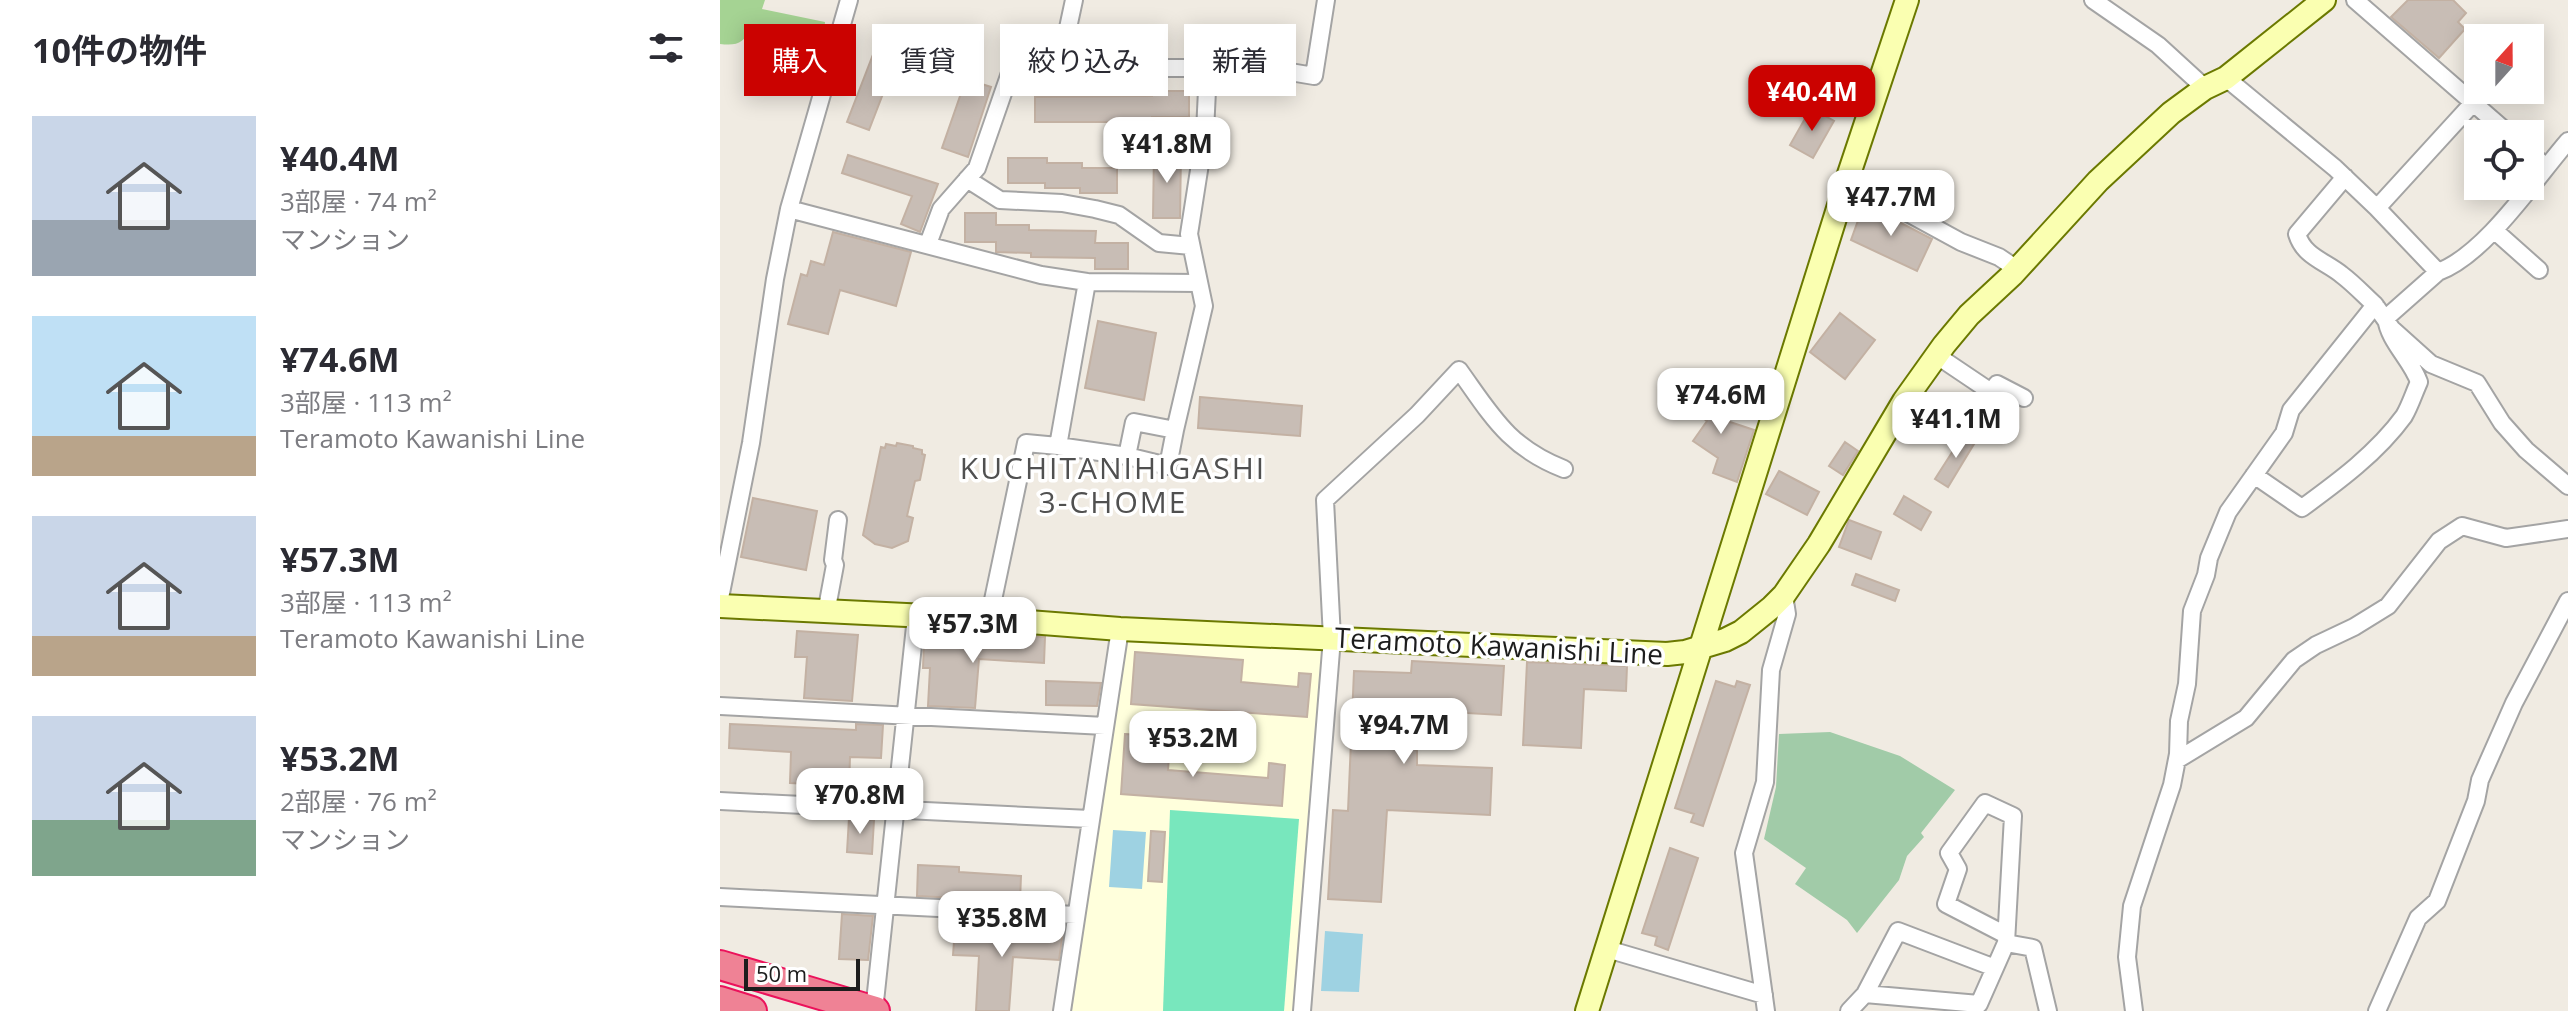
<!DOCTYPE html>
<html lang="ja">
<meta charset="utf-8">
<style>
body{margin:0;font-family:"Open Sans","Noto Sans JP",sans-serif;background:#f2f2f3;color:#2b2b33;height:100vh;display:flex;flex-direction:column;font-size:30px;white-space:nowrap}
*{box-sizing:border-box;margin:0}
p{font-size:26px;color:#7c7c81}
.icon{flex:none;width:44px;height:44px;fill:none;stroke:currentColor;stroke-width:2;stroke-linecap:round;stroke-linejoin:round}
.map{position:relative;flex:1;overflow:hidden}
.sheet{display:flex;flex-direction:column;background:#fff;width:720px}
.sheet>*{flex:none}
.hud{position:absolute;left:24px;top:24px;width:760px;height:72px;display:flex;gap:16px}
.needle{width:52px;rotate:21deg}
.buttons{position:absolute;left:1744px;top:24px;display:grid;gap:16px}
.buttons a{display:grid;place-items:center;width:80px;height:80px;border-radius:0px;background:#fff;box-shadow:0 4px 20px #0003;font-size:40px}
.scale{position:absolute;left:24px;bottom:20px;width:116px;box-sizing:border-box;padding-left:8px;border:4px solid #1d1d1d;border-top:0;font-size:22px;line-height:28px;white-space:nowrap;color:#1d1d1d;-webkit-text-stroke:6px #fff;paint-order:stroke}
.price{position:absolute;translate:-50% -68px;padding:0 18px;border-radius:16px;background:#fff;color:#222;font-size:26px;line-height:52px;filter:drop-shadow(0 2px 4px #0008)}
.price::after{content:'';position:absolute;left:50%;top:48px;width:24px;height:18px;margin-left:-12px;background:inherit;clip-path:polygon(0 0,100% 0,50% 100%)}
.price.on{background:#cb0200;color:#fff}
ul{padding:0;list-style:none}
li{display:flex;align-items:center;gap:24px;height:200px;padding:0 32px}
li span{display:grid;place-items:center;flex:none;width:224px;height:160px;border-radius:0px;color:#555}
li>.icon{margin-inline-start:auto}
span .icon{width:96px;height:96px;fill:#fffc;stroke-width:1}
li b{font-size:34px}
h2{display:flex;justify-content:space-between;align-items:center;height:96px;padding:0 32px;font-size:34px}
.pill{padding:0 28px;border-radius:0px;background:#fff;box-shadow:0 4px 20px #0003;font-size:28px;line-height:72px}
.pill.on{background:#cb0200;color:#fff}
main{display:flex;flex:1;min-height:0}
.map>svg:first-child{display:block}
.education{fill:#ffffdc}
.forest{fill:#a5d393}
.cemetery{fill:#a1cba8}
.pitch{fill:#78e7bd}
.water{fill:#9ed2e2}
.building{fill:#c8bdb5;stroke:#c3b1a3;stroke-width:2}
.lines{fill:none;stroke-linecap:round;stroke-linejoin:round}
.street-casing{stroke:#a4a4a4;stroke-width:20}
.secondary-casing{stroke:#6b7900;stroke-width:26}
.highway-casing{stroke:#eb125b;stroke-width:32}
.street{stroke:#fff;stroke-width:16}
.secondary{stroke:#faffb1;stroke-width:22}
.highway{stroke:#ef8295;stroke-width:28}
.labels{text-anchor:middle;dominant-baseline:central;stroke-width:7;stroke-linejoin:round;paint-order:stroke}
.street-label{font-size:28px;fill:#1d1d1d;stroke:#fff}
.neighbourhood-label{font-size:30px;letter-spacing:2px;fill:#505050;stroke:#fff}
</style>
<main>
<section class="sheet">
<h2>10件の物件<svg class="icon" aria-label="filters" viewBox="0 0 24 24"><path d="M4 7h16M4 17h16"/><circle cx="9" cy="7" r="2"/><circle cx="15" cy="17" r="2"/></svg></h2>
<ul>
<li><span style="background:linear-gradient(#c9d6e8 65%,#9aa5b1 0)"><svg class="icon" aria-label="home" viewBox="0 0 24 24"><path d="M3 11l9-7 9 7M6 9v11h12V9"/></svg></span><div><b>¥40.4M</b><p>3部屋 · 74 m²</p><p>マンション</p></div></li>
<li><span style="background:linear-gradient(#bfe0f5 75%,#b9a48a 0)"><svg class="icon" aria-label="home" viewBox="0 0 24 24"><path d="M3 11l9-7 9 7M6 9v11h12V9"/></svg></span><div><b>¥74.6M</b><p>3部屋 · 113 m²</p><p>Teramoto Kawanishi Line</p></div></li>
<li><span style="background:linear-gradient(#c9d6e8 75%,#b9a48a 0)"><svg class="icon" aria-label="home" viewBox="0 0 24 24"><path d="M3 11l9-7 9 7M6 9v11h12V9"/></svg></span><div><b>¥57.3M</b><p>3部屋 · 113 m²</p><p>Teramoto Kawanishi Line</p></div></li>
<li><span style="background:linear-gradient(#c9d6e8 65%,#7fa58c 0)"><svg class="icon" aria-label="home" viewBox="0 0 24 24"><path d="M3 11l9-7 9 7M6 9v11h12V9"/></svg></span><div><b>¥53.2M</b><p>2部屋 · 76 m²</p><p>マンション</p></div></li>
</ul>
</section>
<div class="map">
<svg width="1848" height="1011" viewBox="0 0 1848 1011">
<rect width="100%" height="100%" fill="#f0ebe2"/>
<!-- education -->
<path class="education" d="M407 637 606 645 578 1011H352Z"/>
<!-- forest -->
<path class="forest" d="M0 0H45L42 9 105 22 104 35 33 27C23 43 18 46 0 44Z"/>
<!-- cemetery -->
<path class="cemetery" d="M1110 732 1180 756 1235 790 1201 833 1204 837 1187 856 1179 880 1137 933 1127 920 1075 884 1086 868 1044 839 1056 787 1059 734Z"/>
<!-- pitch -->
<path class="pitch" d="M450 810 579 819 564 1011H443Z"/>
<!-- water -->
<path class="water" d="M393 830 426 832 422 889 389 887Z
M605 931 643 934 639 992 601 991Z"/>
<!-- building -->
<path class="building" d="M1688 0H1733L1746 13 1738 22 1745 29 1719 58 1671 17Z
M159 39 181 47 149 130 127 122Z
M246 79 271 87 248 157 222 148Z
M432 91H469V117H432V122H315V97L432 96Z
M1091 108 1114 121 1093 158 1070 145Z
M434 151 461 152 460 218H433Z
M128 155 218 184 200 232 181 224 192 196 122 173Z
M288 158H327V163H362V168H397V193H360V188H325V183H288Z
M1144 204 1212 239 1197 271 1131 240Z
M245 213H276V225H309V230L376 231 375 243H408V269H375V258L311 257V253L276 252V242H245Z
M113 232 191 252 176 306 120 290 108 334 68 324 81 274 87 276 91 261 104 265Z
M1120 313 1155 340 1125 379 1090 352Z
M378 321 436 333 424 400 365 388Z
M978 387 1006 406 998 418 1034 430 1017 482 993 473 998 458 973 441 987 421 965 406Z
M480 397 582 406 580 436 478 428Z
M1245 432 1257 439 1228 487 1215 479Z
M1125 442 1138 451 1123 475 1109 466Z
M177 443 193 446V448L202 450V454L205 455 200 480 195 481 187 516 193 518 188 541 172 548 155 544 143 535 161 447 165 448 166 444 176 446Z
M1059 471 1099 492 1087 515 1046 494Z
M1184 496 1211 512 1201 530 1174 514Z
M33 498 97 511 86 570 21 557Z
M1129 520 1161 532 1151 559 1119 547Z
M1136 574 1179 590 1175 601 1132 585Z
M77 631 138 635 132 701 84 698 87 657H75Z
M273 633 325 637 324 663 259 659 255 708 208 706 210 668H203L204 642 266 645V634Z
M415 652 523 660 521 682 578 687 579 673 591 674 587 717 411 704Z
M692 661 784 666 781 715 677 709 676 741 689 742 697 751V765L772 768 770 815 667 810 661 902 608 899 613 810 628 811 634 671 691 673Z
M807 662 907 666 906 691 864 689 861 748 803 745Z
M326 681 381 683 377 706 326 705Z
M996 681 1015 687 1017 681 1030 685 983 826 971 822 974 814 955 808Z
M10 724 136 730V724L163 725 161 758 130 757 129 786 70 783 71 752 9 748Z
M405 734 436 736 434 754 449 756 448 770 548 778 549 763 565 765 562 806 401 794Z
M129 818 154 820 152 854 127 852Z
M431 831 445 832 442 882 428 881Z
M950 848 978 858 948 950 935 945 937 937 922 933Z
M198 865 239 867V872L301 876 300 901 197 896Z
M122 914 153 916 148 960 119 959Z
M235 928 343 933 339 960 293 957 289 1011H256L259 956 233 955Z"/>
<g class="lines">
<!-- street casing -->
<g class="street-casing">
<path id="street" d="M1373 0 1438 45 1485 88
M1635 0 1789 134
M46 60 108 75
M346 77 342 56 354 0
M1506 78 1615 168 1657 208 1718 272 1666 318C1669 342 1691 359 1699 382 1694 393 1690 406 1684 416 1657 453 1619 481 1582 508L1534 475
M1810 153 1826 167
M1625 177 1577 234C1584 257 1605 261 1622 275 1634 284 1644 295 1655 305
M247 179 280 200 342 203 375 209 399 215 439 243 471 246
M1126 183 1131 182 1241 242 1279 257 1297 269
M1657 208 1753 103
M69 209 321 275 367 282 478 283
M1774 230 1819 270
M208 244 221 209 257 168 290 73 346 77 390 68H546L594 76 606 0
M1718 272C1765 255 1815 179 1848 141
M1216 355 1271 392 1277 384 1304 398
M338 446 407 456 448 466 455 430
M407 456 414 422 455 430 484 306 469 234 485 132 488 69
M0 598 31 443 55 279 69 209 129 0
M106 613 115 565 113 560 118 520
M269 619 306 443 338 446 367 282
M0 706 385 726
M1457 760 1526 718 1574 660 1596 645 1634 627 1668 606 1719 541 1742 526 1786 538 1848 529
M0 801 370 819
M0 897 356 915
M1286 943 1313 948 1328 1011
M887 949 1044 995
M1145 994 1259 1004 1286 943 1293 816 1265 803 1229 853 1238 869 1226 904 1286 935
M154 1011 196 617
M342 1011 400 629
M582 1011 612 638 605 500 697 415 739 370C772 416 788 447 844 469
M1046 1011 1024 853 1045 782 1051 670 1067 614 1064 595
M1129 1011 1145 994 1178 931 1275 968
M1414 1011 1407 957 1412 906 1452 785 1458 754 1459 721 1467 684 1472 611 1486 575 1489 558 1508 512 1564 433 1571 410 1655 305 1672 329 1711 364 1757 383 1782 423 1806 450 1848 486
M1657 1011 1698 918 1717 901 1756 801 1760 780 1794 703 1848 601"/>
</g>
<!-- secondary casing -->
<g class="secondary-casing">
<path id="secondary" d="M0 606 269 619 400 629 947 654 965 652 1005 640 1021 632 1052 607 1064 595 1099 544 1184 401 1224 345 1249 315 1292 275 1378 181 1451 113 1485 88 1506 78 1604 0
M867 1011 1126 183 1187 0"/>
</g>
<!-- highway casing -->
<g class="highway-casing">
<path id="highway" d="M0 965 155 1011
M0 1001 32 1011"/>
</g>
<!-- street -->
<use href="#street" class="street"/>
<!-- secondary -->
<use href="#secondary" class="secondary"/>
<!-- highway -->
<use href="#highway" class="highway"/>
</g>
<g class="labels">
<!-- street labels -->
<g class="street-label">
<text transform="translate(779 645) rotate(3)">Teramoto Kawanishi Line</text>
</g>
<!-- neighbourhood labels -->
<g class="neighbourhood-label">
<text x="393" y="467">KUCHITANIHIGASHI<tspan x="393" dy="34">3-CHOME</tspan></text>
</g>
</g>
</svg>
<div class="buttons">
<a><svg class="needle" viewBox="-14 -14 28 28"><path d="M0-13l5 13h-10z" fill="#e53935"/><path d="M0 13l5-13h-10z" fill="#7c7c81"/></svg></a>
<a><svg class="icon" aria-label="locate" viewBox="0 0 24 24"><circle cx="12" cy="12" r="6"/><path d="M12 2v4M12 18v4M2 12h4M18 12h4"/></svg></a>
</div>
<div class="scale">50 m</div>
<b class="price on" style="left:1092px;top:133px">¥40.4M</b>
<b class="price" style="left:447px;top:185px">¥41.8M</b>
<b class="price" style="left:1171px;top:238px">¥47.7M</b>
<b class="price" style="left:1001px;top:436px">¥74.6M</b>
<b class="price" style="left:1236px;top:460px">¥41.1M</b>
<b class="price" style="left:253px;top:665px">¥57.3M</b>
<b class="price" style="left:684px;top:766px">¥94.7M</b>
<b class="price" style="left:473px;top:779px">¥53.2M</b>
<b class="price" style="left:140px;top:836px">¥70.8M</b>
<b class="price" style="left:282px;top:959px">¥35.8M</b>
<div class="hud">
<a class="pill on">購入</a>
<a class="pill">賃貸</a>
<a class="pill">絞り込み</a>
<a class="pill">新着</a>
</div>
</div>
</main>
